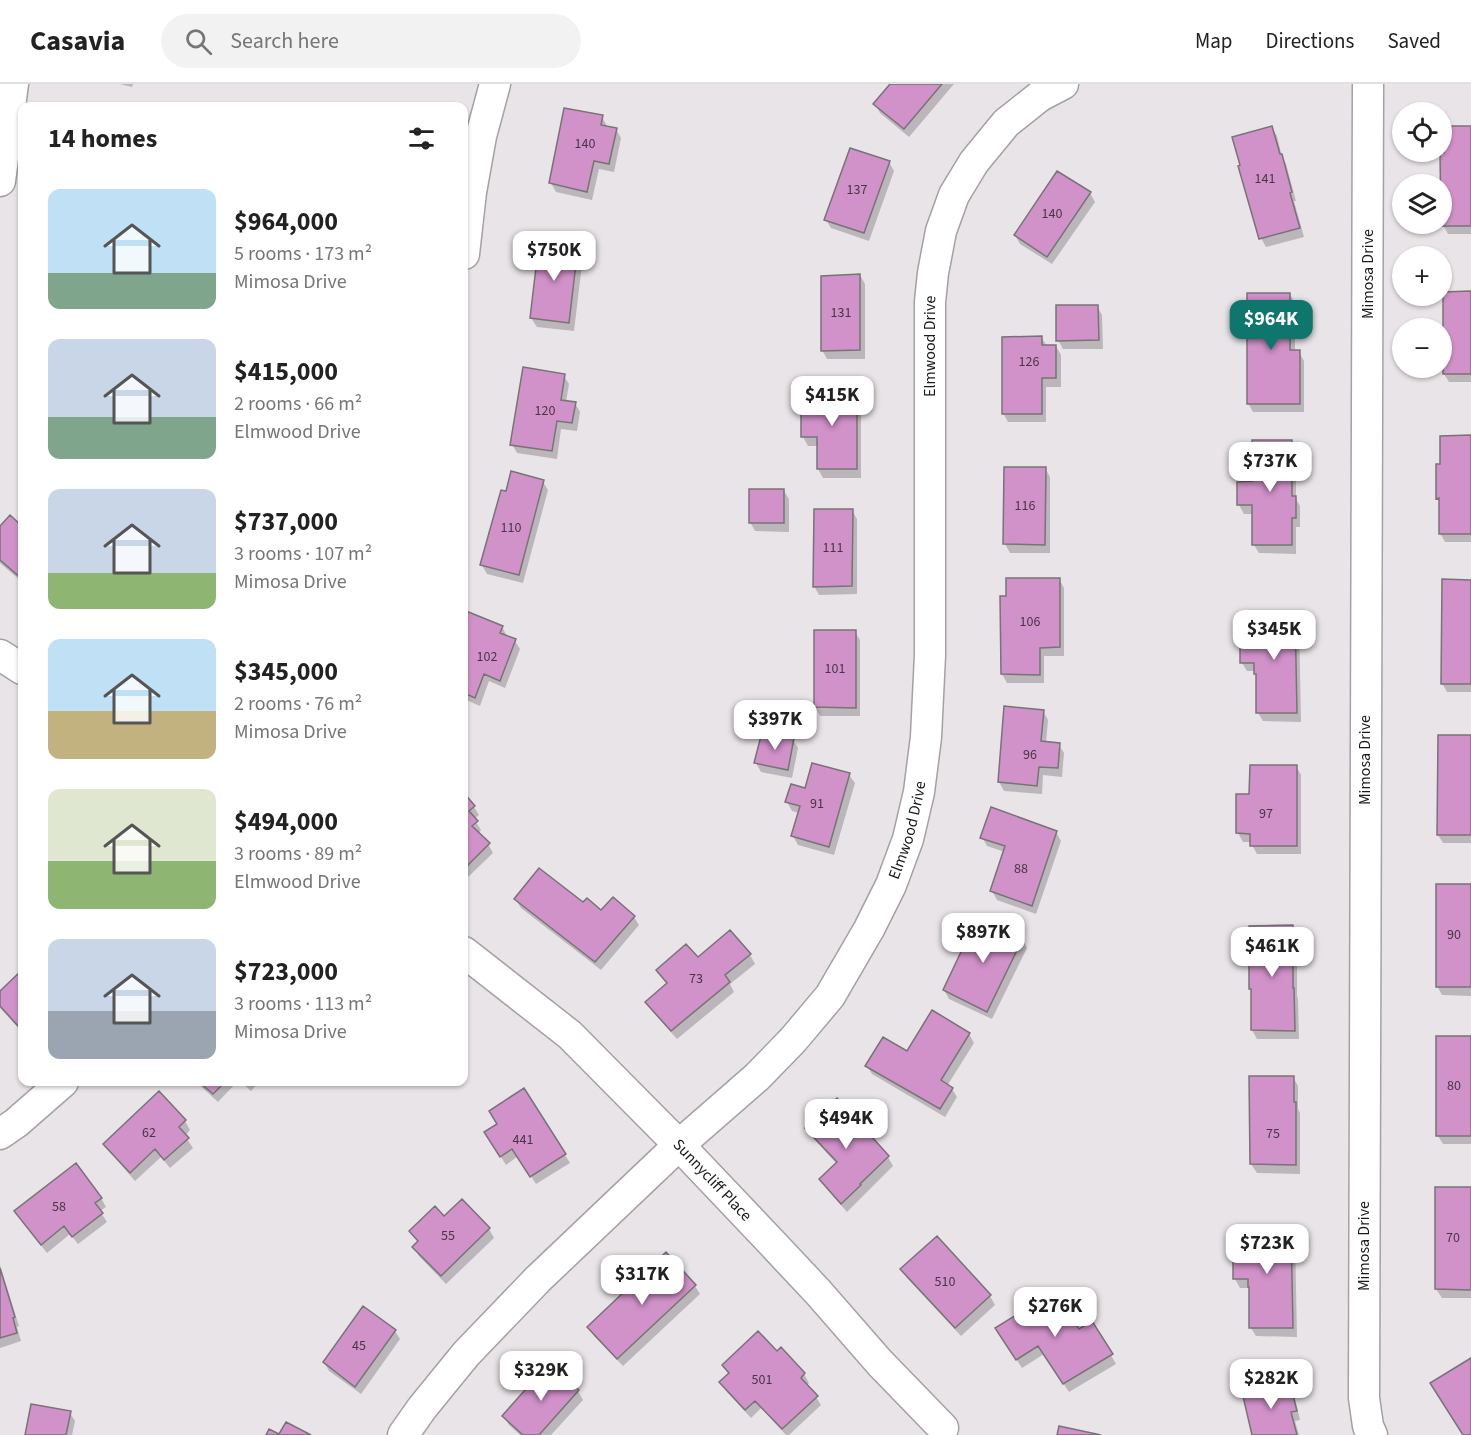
<!DOCTYPE html>
<meta charset="utf-8">
<style>
body{margin:0;font-family:"Source Sans 3",sans-serif;background:#f2f2f2;color:#222;height:100vh;display:flex;flex-direction:column;font-size:22px;white-space:nowrap}
*{box-sizing:border-box;margin:0}
p{font-size:20px;color:#767676}
.icon{flex:none;width:33px;height:33px;fill:none;stroke:currentColor;stroke-width:2;stroke-linecap:round;stroke-linejoin:round}
.map{position:relative;flex:1;overflow:hidden}
.details{position:absolute;left:18px;top:18px;width:450px;height:984px;display:flex;flex-direction:column;background:#fff;border-radius:12px;box-shadow:0 2px 4px #0004}
.details>*{flex:none}
.fabs{position:absolute;left:1392px;top:18px;display:grid;gap:12px}
.fabs a{display:grid;place-items:center;width:60px;height:60px;border-radius:50%;background:#fff;box-shadow:0 2px 4px #0004;font-size:30px}
.price{position:absolute;translate:-50% -51px;padding:0 14px;border-radius:12px;background:#fff;color:#222;font-size:20px;line-height:39px;filter:drop-shadow(0 2px 3px #0008)}
.price::after{content:'';position:absolute;left:50%;top:36px;width:18px;height:14px;margin-left:-9px;background:inherit;clip-path:polygon(0 0,100% 0,50% 100%)}
.price.selected{background:#0f766e;color:#fff}
ul{padding:0;list-style:none}
li{display:flex;align-items:center;gap:18px;height:150px;padding:0 30px}
li span{display:grid;place-items:center;flex:none;width:168px;height:120px;border-radius:12px;color:#555}
li>.icon{margin-inline-start:auto}
span .icon{width:72px;height:72px;fill:#fffc;stroke-width:1}
li b{font-size:26px}
h2{display:flex;justify-content:space-between;align-items:center;height:72px;padding:0 30px;font-size:26px}
header{display:flex;align-items:center;gap:36px;box-sizing:border-box;height:84px;padding:0 30px;background:#fff;border-bottom:2px solid #e0e0e0}
header strong{font-size:28px}
nav{display:flex;gap:33px;margin-inline-start:auto;font-size:21px}
.search{width:420px;height:54px;background:#f2f2f2;display:flex;align-items:center;gap:15px;box-sizing:border-box;padding:0 21px;border-radius:33px;color:#767676;font-size:22px}
.map>svg:first-child{display:block}
.shadow{fill:#0003}
.building{fill:#d191c9;stroke:#777376;stroke-width:1.5}
.lines{fill:none;stroke-linecap:round;stroke-linejoin:round}
.minor-casing{stroke:#a4a0a3;stroke-width:33}
.minor{stroke:#fff;stroke-width:30}
.labels{text-anchor:middle;dominant-baseline:central;stroke-width:4.5;stroke-linejoin:round;paint-order:stroke}
.number-label{font-size:14px;fill:#483646}
.street-label{font-size:16px;fill:#1a181a;stroke:#fff}
</style>
<header>
<strong>Casavia</strong>
<div class="search"><svg class="icon" aria-label="search" viewBox="0 0 24 24"><circle cx="10" cy="10" r="6"/><path d="M15 15l6 6"/></svg>Search here</div>
<nav><a>Map</a><a>Directions</a><a>Saved</a></nav>
</header>
<div class="map">
<svg width="1471" height="1351" viewBox="0 0 1471 1351">
<rect width="100%" height="100%" fill="#e9e4e8"/>
<!-- shadow -->
<path class="shadow" d="M120 0H133L132 3Z
M892 0H954L909 53 880 29 875 20Z
M602 33 607 42V43L616 45 621 54 614 88 599 85 592 116 556 108 551 99Z
M1272 44 1277 52 1282 73 1286 80 1296 117H1294L1304 153 1266 163 1261 154Z
M1471 44V150H1448L1443 141 1446 70Z
M889 78 894 87 869 157 831 144 826 136Z
M1090 109 1095 118 1052 180 1020 160 1015 151Z
M578 163 583 172 574 247 537 243 531 234Z
M860 191 865 200V275H827L822 266Z
M1471 209V298H1449L1444 290Z
M1290 210 1295 219V268H1299L1304 277V328H1253L1248 319Z
M1097 222 1102 231 1103 265H1063L1058 256Z
M1041 253 1047 262H1056L1061 271V303H1046V338H1008L1003 329Z
M564 292 569 300 566 318 575 319 580 328 577 347 561 345 557 375 517 369 512 360Z
M856 309 861 317V394H823L818 385V362H808L803 353Z
M1471 353V458H1445L1440 449 1441 420 1437 414Z
M1291 357 1296 366V415L1300 422V443H1296V470L1259 469 1254 461V430H1244L1239 421 1254 399Z
M1045 384 1050 393V469H1010L1005 460Z
M543 398 548 406 523 499 487 490 482 481 507 409Z
M784 407 789 415V448L755 447 750 438Z
M852 426 857 435V510L819 511 814 502Z
M10 433 22 444V498L0 479V444Z
M1059 495 1064 504V572H1044V599H1007L1002 590 1007 514Z
M1471 497V608H1447L1442 599Z
M1294 528 1299 537 1301 638 1263 637 1258 629V594L1255 587H1247L1242 579 1255 559Z
M467 529 502 543 507 552 515 557 520 565 505 604 489 597 480 622 464 615V538Z
M816 548H855L860 556V632H820L815 623Z
M1043 627 1048 636 1046 659 1059 661 1064 669 1062 693 1043 691 1042 710 1004 707 999 698Z
M1471 653V759H1443L1438 751Z
M793 656 798 664 792 694 761 688 756 679Z
M1296 682 1301 691V770H1257L1252 761V758H1243L1238 749 1251 711Z
M849 691 855 699 834 771 798 761 793 752 799 729 792 727 787 718 806 705Z
M464 712 474 723 479 731 474 735 481 746 478 750 488 760 493 769 466 795 464 792Z
M1056 748 1061 757 1036 830 997 816 992 807 1005 768 987 762 982 753Z
M1471 801V912L1442 911 1437 902Z
M516 816 583 820 601 828 634 833 639 841 601 886 521 824Z
M1292 843 1297 851V912L1298 915 1299 955H1257L1252 946V908L1251 905V844Z
M730 848 750 871 755 880 730 900 734 908 677 955 652 927 647 918 668 900 663 895 698 875Z
M1022 855 1027 864 992 935 949 915 944 906Z
M22 888V948L0 924V909Z
M969 950 974 959 947 1002 952 1005 957 1013 945 1033 872 990 867 982Z
M1471 953V1060H1443L1438 1052Z
M1293 993 1298 1002V1025L1300 1029V1090L1257 1089 1251 1080V994Z
M196 998H237L218 1018Z
M241 998H259L251 1007Z
M159 1009 185 1037 190 1046 185 1052 193 1064 170 1084 161 1073 135 1097 110 1068 105 1060Z
M837 1016 888 1073 893 1082 847 1128 826 1104 821 1095 837 1080 812 1053 807 1044Z
M491 1057 565 1071 570 1079 536 1100 518 1072 506 1081Z
M1436 1104 1471 1105V1214H1442L1436 1205Z
M101 1114 106 1123 100 1127 107 1138 78 1160 70 1150 47 1169 21 1136Z
M462 1117 489 1145 494 1154 446 1200 419 1172 414 1163 419 1159 411 1147 444 1134Z
M1290 1144 1295 1153 1297 1253 1256 1252 1251 1244 1250 1204H1240L1235 1195 1249 1157Z
M0 1181 19 1242 17 1243 21 1257 0 1264Z
M902 1186 990 1212 995 1221 961 1252 907 1194Z
M695 1202 700 1210 623 1282 594 1252 589 1243Z
M395 1247 400 1255 361 1310 329 1287 324 1278Z
M1079 1247 1111 1271 1116 1280 1069 1308 1044 1270 1022 1284 1002 1253Z
M781 1265 804 1290 809 1299 806 1302 816 1313 821 1321 789 1351H786L761 1324 751 1334 726 1307 721 1298 729 1291 723 1281 777 1269Z
M1288 1297 1293 1306 1300 1336 1295 1337 1299 1351H1253Z
M578 1307 583 1316 551 1351H520L509 1341 504 1333Z
M70 1329 75 1337 72 1351H26Z"/>
<!-- building -->
<path class="building" d="M890 0H942L904 45 873 20Z
M564 24 603 31 601 41 617 44 609 80 594 77 587 108 549 99Z
M1272 42 1280 70H1282L1292 108 1290 109 1300 144 1259 155 1238 82 1240 81 1232 53Z
M1444 42H1471V142H1441L1440 69H1444Z
M850 64 890 77 864 149 824 136Z
M1057 87 1091 108 1047 173 1014 151Z
M539 158 578 162 569 239 530 234Z
M860 190V266L821 267V192Z
M1471 207V290H1443V208Z
M1247 209H1290V266H1300V320H1247Z
M1056 221H1098L1099 256 1056 257Z
M1042 252V261H1056V294H1042V330H1002V253Z
M523 283 565 290 561 316 576 318 572 339 557 337 552 367 510 361Z
M801 307H857V385H817V353H801Z
M1471 351V450H1439V414L1436 415V380H1440V352Z
M1252 356H1292V412H1296V434H1292V461H1252V421H1237V398L1253 397Z
M1004 383H1046L1045 461 1003 460Z
M511 387 544 396 519 491 480 481 501 406 506 407Z
M749 405H784V439H749Z
M814 425H853L852 502 813 503Z
M10 431 22 442V495L0 476V442Z
M1006 494H1060V563L1040 564V591L1001 590 1000 512H1006Z
M1442 495 1471 496V600H1441Z
M466 527 503 542 500 549 516 555 500 597 484 590 475 614 464 609V533Z
M1295 527 1297 629H1256V590H1254V579H1240V558H1254V528Z
M814 546H856V624L814 623Z
M1004 622 1044 626 1041 657 1060 659 1058 684 1039 683 1037 702 998 698Z
M762 648 794 654 788 686 754 679Z
M1438 651H1471V751H1437Z
M812 679 850 689 829 763 791 752 800 722 785 718 791 700 805 704Z
M1250 681H1297V762H1250V750L1236 749V710H1249Z
M464 709 475 722 469 727 478 737 472 742 490 759 464 785Z
M991 723 1057 747 1032 822 990 807 1005 762 980 754Z
M539 784 583 818 587 814 601 826 613 813 635 832 595 878 514 815Z
M1436 800H1471V903H1436Z
M978 832 1023 854 987 928 943 906Z
M1293 841V904H1294L1295 947 1251 946V905H1249V842Z
M730 846 751 870 725 891 730 898 671 947 645 918 667 899 656 886 686 860 698 873Z
M22 886V939L19 943 0 922V907Z
M932 926 970 949 941 996 953 1004 940 1025 865 982 883 953 907 967Z
M1436 952H1471V1052H1436Z
M1249 992H1294V1018H1296V1081L1250 1080Z
M199 998H225L213 1010Z
M524 1004 566 1070 530 1093 512 1065 500 1073 484 1048 497 1040 489 1027Z
M159 1007 186 1036 179 1043 189 1054 164 1076 155 1065 130 1089 103 1060Z
M837 1014 889 1072 860 1100 861 1101 841 1120 819 1095 837 1078 805 1044Z
M76 1079 102 1114 95 1119 103 1129 72 1153 64 1142 41 1161 14 1127Z
M1435 1103H1471V1206L1435 1205Z
M462 1115 490 1144 441 1192 412 1163 418 1157 409 1147 435 1122 444 1132Z
M1253 1142 1291 1143 1293 1244H1249V1203H1248V1195H1233V1156H1248L1249 1146H1253Z
M937 1152 991 1211 955 1244 900 1185Z
M666 1168 696 1201 617 1275 587 1243Z
M0 1184 15 1233 13 1234 17 1249 0 1254Z
M1055 1207 1079 1245 1092 1237 1113 1270 1063 1300 1038 1262 1016 1276 995 1244Z
M363 1222 396 1246 355 1303 323 1278Z
M758 1247 777 1267 781 1263 805 1289 801 1294 818 1312 782 1345 755 1317 745 1326 719 1298 729 1289 722 1281Z
M1471 1274V1351H1463L1430 1299Z
M549 1279 579 1306 539 1351H523L502 1332Z
M1289 1296 1297 1327 1291 1328 1297 1351H1252L1242 1308Z
M31 1320 71 1327 66 1351H25Z
M286 1338 311 1351H266L269 1345 279 1350Z
M1059 1342 1101 1351H1057Z"/>
<g class="lines">
<!-- minor casing -->
<g class="minor-casing">
<g id="minor">
<path d="M1368 0C1368 438 1364 876 1364 1314L1368 1342 1372 1351"/>
<path d="M0 97 13 0"/>
<path d="M464 170 471 108 481 52 495 0"/>
<path d="M0 571 22 585"/>
<path id="s1" d="M464 868 570 951 679 1061 773 1160 818 1208 880 1279 943 1344"/>
<path d="M0 1050 16 1039 63 998"/>
<path id="s2" d="M403 1351 422 1324 466 1270 538 1195 679 1061 757 993 793 956 830 912 869 845 891 801 908 755 919 708 926 653 930 571V218L933 189 941 147 954 111 974 78 1006 39 1040 12 1063 0"/>
</g>
</g>
<!-- minor -->
<use href="#minor" class="minor"/>
</g>
<g class="labels">
<!-- number labels -->
<g class="number-label">
<text x="585" y="60">140</text>
<text x="1265" y="95">141</text>
<text x="857" y="106">137</text>
<text x="1052" y="130">140</text>
<text x="841" y="229">131</text>
<text x="1029" y="278">126</text>
<text x="545" y="327">120</text>
<text x="1025" y="422">116</text>
<text x="511" y="444">110</text>
<text x="833" y="464">111</text>
<text x="1030" y="538">106</text>
<text x="487" y="573">102</text>
<text x="835" y="585">101</text>
<text x="1030" y="671">96</text>
<text x="817" y="720">91</text>
<text x="1266" y="730">97</text>
<text x="1021" y="785">88</text>
<text x="1454" y="851">90</text>
<text x="696" y="895">73</text>
<text x="1454" y="1002">80</text>
<text x="149" y="1049">62</text>
<text x="1273" y="1050">75</text>
<text x="523" y="1056">441</text>
<text x="59" y="1123">58</text>
<text x="448" y="1152">55</text>
<text x="1453" y="1154">70</text>
<text x="945" y="1198">510</text>
<text x="359" y="1262">45</text>
<text x="762" y="1296">501</text>
</g>
<!-- street labels -->
<g class="street-label">
<text transform="translate(1368 190) rotate(-90)">Mimosa Drive</text>
<text stroke="none"><textPath href="#s2" startOffset="1284">Elmwood Drive</textPath></text>
<text transform="translate(1365 676) rotate(-90)">Mimosa Drive</text>
<text stroke="none"><textPath href="#s2" startOffset="798">Elmwood Drive</textPath></text>
<text stroke="none"><textPath href="#s1" startOffset="338">Sunnycliff Place</textPath></text>
<text transform="translate(1364 1162) rotate(-90)">Mimosa Drive</text>
</g>
</g>
</svg>
<div class="fabs">
<a><svg class="icon" aria-label="locate" viewBox="0 0 24 24"><circle cx="12" cy="12" r="6"/><path d="M12 2v4M12 18v4M2 12h4M18 12h4"/></svg></a>
<a><svg class="icon" aria-label="layers" viewBox="0 0 24 24"><path d="M12 4l9 5-9 5-9-5zM3 14l9 5 9-5"/></svg></a>
<a>+</a>
<a>−</a>
</div>
<b class="price" style="left:554px;top:198px">$750K</b>
<b class="price selected" style="left:1271px;top:267px">$964K</b>
<b class="price" style="left:832px;top:343px">$415K</b>
<b class="price" style="left:1270px;top:409px">$737K</b>
<b class="price" style="left:1274px;top:577px">$345K</b>
<b class="price" style="left:775px;top:667px">$397K</b>
<b class="price" style="left:983px;top:880px">$897K</b>
<b class="price" style="left:1272px;top:894px">$461K</b>
<b class="price" style="left:846px;top:1066px">$494K</b>
<b class="price" style="left:1267px;top:1191px">$723K</b>
<b class="price" style="left:642px;top:1222px">$317K</b>
<b class="price" style="left:1055px;top:1254px">$276K</b>
<b class="price" style="left:541px;top:1318px">$329K</b>
<b class="price" style="left:1271px;top:1326px">$282K</b>
<section class="details">
<h2>14 homes<svg class="icon" aria-label="filters" viewBox="0 0 24 24"><path d="M4 7h16M4 17h16"/><circle cx="9" cy="7" r="2"/><circle cx="15" cy="17" r="2"/></svg></h2>
<ul>
<li><span style="background:linear-gradient(#bfe0f5 70%,#7fa58c 0)"><svg class="icon" aria-label="home" viewBox="0 0 24 24"><path d="M3 11l9-7 9 7M6 9v11h12V9"/></svg></span><div><b>$964,000</b><p>5 rooms · 173 m²</p><p>Mimosa Drive</p></div></li>
<li><span style="background:linear-gradient(#c9d6e8 65%,#7fa58c 0)"><svg class="icon" aria-label="home" viewBox="0 0 24 24"><path d="M3 11l9-7 9 7M6 9v11h12V9"/></svg></span><div><b>$415,000</b><p>2 rooms · 66 m²</p><p>Elmwood Drive</p></div></li>
<li><span style="background:linear-gradient(#c9d6e8 70%,#8fb573 0)"><svg class="icon" aria-label="home" viewBox="0 0 24 24"><path d="M3 11l9-7 9 7M6 9v11h12V9"/></svg></span><div><b>$737,000</b><p>3 rooms · 107 m²</p><p>Mimosa Drive</p></div></li>
<li><span style="background:linear-gradient(#bfe0f5 60%,#c2b280 0)"><svg class="icon" aria-label="home" viewBox="0 0 24 24"><path d="M3 11l9-7 9 7M6 9v11h12V9"/></svg></span><div><b>$345,000</b><p>2 rooms · 76 m²</p><p>Mimosa Drive</p></div></li>
<li><span style="background:linear-gradient(#dfe7d0 60%,#8fb573 0)"><svg class="icon" aria-label="home" viewBox="0 0 24 24"><path d="M3 11l9-7 9 7M6 9v11h12V9"/></svg></span><div><b>$494,000</b><p>3 rooms · 89 m²</p><p>Elmwood Drive</p></div></li>
<li><span style="background:linear-gradient(#c9d6e8 60%,#9aa5b1 0)"><svg class="icon" aria-label="home" viewBox="0 0 24 24"><path d="M3 11l9-7 9 7M6 9v11h12V9"/></svg></span><div><b>$723,000</b><p>3 rooms · 113 m²</p><p>Mimosa Drive</p></div></li>
</ul>
</section>
</div>
